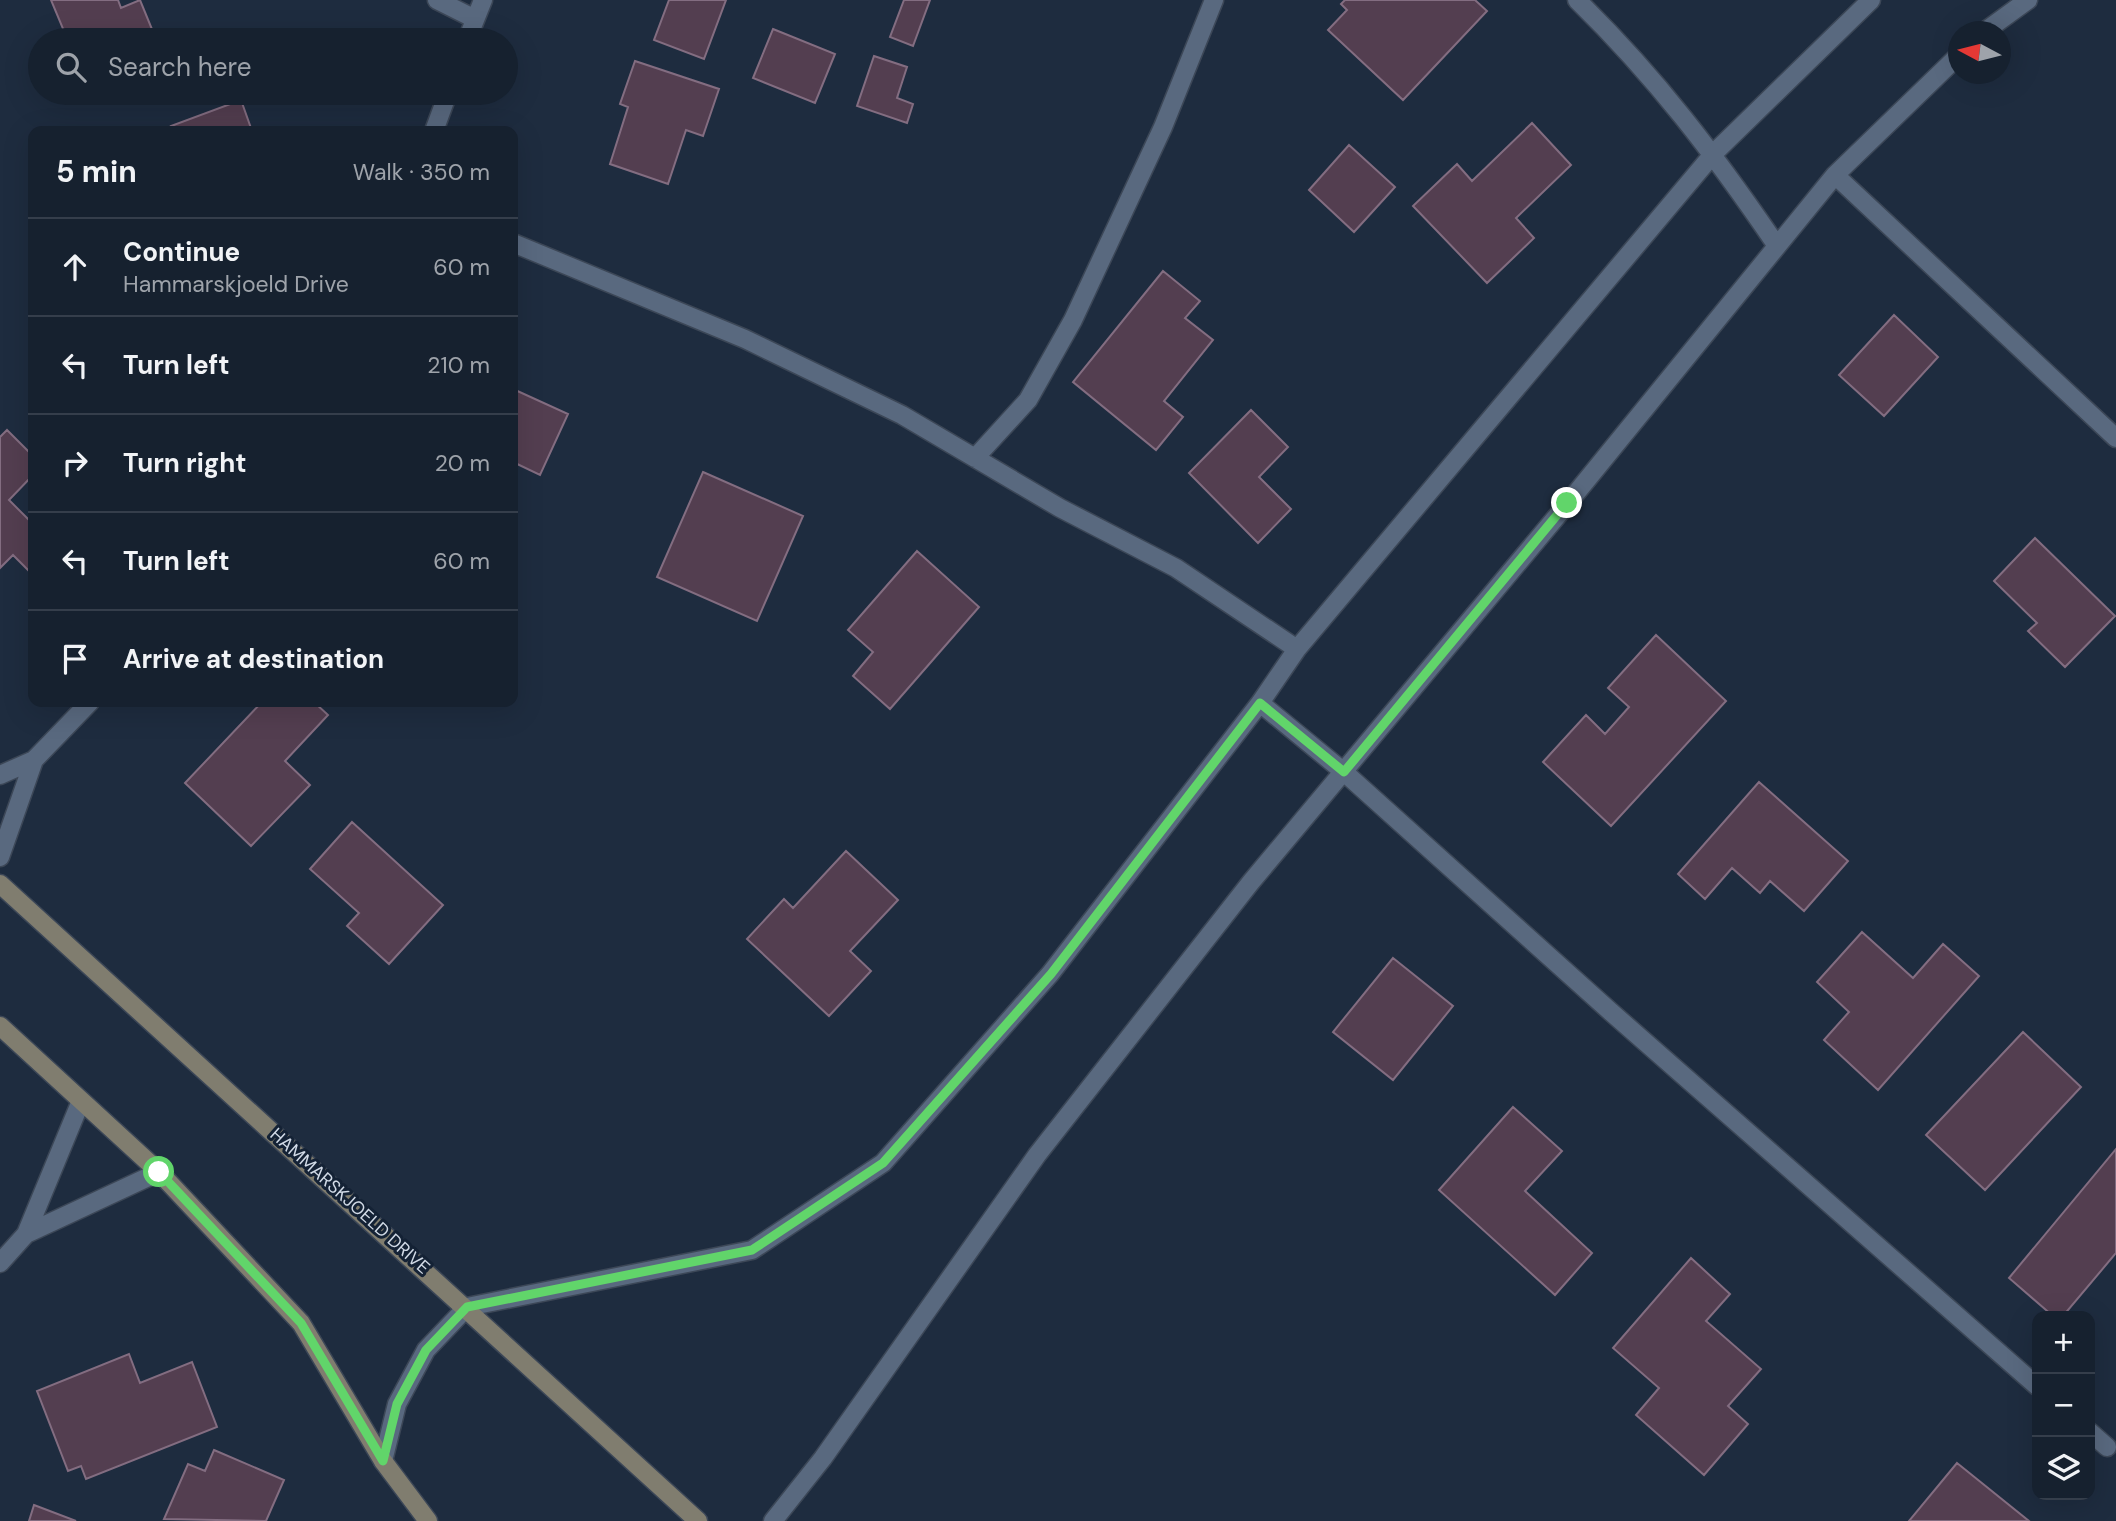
<!DOCTYPE html>
<html lang="en">
<head>
<meta charset="utf-8">
<style>
	:root { --surface:#16212f; --page:#1f2937; --text:#f1f3f6; --muted:#9ea3aa; --line:#353e4b }
	body { margin:0; font-family:"DM Sans",sans-serif; background:var(--page); color:var(--text) }
	.controls { position:absolute; right:21px; bottom:21px; display:grid; overflow:hidden; border-radius:14px; box-shadow:0 7px 28px #0002 }
	.controls button { width:63px; height:63px; display:grid; place-items:center; padding:0; border:0; border-bottom:2px solid var(--line); background:var(--surface); color:var(--text); font:35px sans-serif }
	.compass { position:absolute; left:1948px; top:21px; width:63px; height:63px; border-radius:50%; background:var(--surface); box-shadow:0 7px 28px #0002; rotate:277deg }
	.stop { position:absolute; width:21px; height:21px; margin:-16px; border:5px solid #61d56a; border-radius:50%; background:#fff }
	.stop.end { background:#61d56a; border-color:#fff; box-shadow:0 2px 7px #0008 }
	.list { margin:0; padding:0; list-style:none }
	h2 { display:flex; justify-content:space-between; align-items:center; height:91px; margin:0; padding:0 28px; font-size:30px }
	h2 small { font-size:23px; font-weight:400; color:var(--muted) }
	.list li { display:grid; grid-template-columns:46px 1fr auto; gap:21px; align-items:center; box-sizing:border-box; height:98px; padding:0 28px; border-top:2px solid var(--line) }
	.list b { display:block; font-size:26px; white-space:nowrap }
	.list p { margin:0; font-size:23px; white-space:nowrap; color:var(--muted) }
	.list em { font-size:23px; font-style:normal; color:var(--muted) }
	.icon { flex:none; width:38px; height:38px; fill:none; stroke:currentColor; stroke-width:2; stroke-linecap:round; stroke-linejoin:round }
	.map { position:relative; flex:none; width:2116px; height:1521px; overflow:hidden }
	.search { position:absolute; background:var(--surface); box-shadow:0 7px 28px #0002; left:28px; top:28px; width:490px; height:77px; display:flex; align-items:center; gap:18px; box-sizing:border-box; padding:0 24px; border-radius:38px; color:var(--muted); font-size:26px }
	.panel { position:absolute; background:var(--surface); box-shadow:0 7px 28px #0002; left:28px; top:126px; width:490px; height:581px; border-radius:14px }
	.map>svg:first-child { display:block }
</style>
</head>
<body>
<div class="map">
<svg width="2116" height="1521" viewBox="0 0 2116 1521">
	<rect width="100%" height="100%" fill="#1e2c3f"/>
	<path fill="#533e50" stroke="#836d81" stroke-width="2" d="M51 0H118L121 8 140 0 156 39 49 40 64 31Z
		M669 0H726L704 59 654 40Z
		M904 0H930L913 46 890 37Z
		M1345 0H1475L1487 11 1403 100 1328 30 1347 10 1341 4Z
		M773 29 835 54 815 103 753 78Z
		M874 56 907 67 897 98 913 104 907 123 857 106Z
		M635 61 719 89 703 136 686 130 668 184 610 164 628 107 620 104Z
		M241 100 252 131H174L171 126Z
		M1532 123 1571 165 1516 218 1534 238 1487 283 1413 206 1457 164 1472 181Z
		M1349 145 1395 187 1354 232 1309 190Z
		M1163 271 1200 301 1185 318 1213 340 1164 401 1183 417 1156 450 1073 382Z
		M1894 315 1938 357 1884 416 1839 375Z
		M513 389 568 414 540 475 513 462Z
		M1251 410 1288 447 1259 477 1291 509 1258 543 1189 473Z
		M7 430 33 456V475L9 500 33 524V569L30 572 13 555 0 568V437Z
		M703 472 803 516 757 621 657 577Z
		M2035 538 2115 616 2065 667 2028 631 2037 623 1994 581Z
		M917 551 979 607 890 709 853 676 873 652 848 630Z
		M1656 635 1726 701 1611 826 1543 762 1586 715 1605 734 1629 707 1608 688Z
		M262 702H314L328 715 285 761 310 785 251 846 185 783Z
		M1759 782 1848 861 1804 911 1770 881 1760 893 1732 868 1705 899 1678 874Z
		M352 822 443 905 389 964 347 926 359 913 310 869Z
		M846 851 898 900 850 951 871 971 829 1016 747 939 784 899 793 908Z
		M1862 932 1913 978 1943 944 1979 976 1878 1090 1824 1040 1849 1012 1817 982Z
		M1393 958 1453 1006 1393 1080 1333 1032Z
		M2023 1032 2081 1087 1985 1190 1926 1135Z
		M1513 1107 1562 1151 1525 1191 1592 1253 1555 1295 1439 1190Z
		M2116 1149V1253L2063 1316H2053L2009 1278Z
		M1691 1258 1730 1294 1706 1321 1761 1369 1728 1406 1748 1424 1704 1475 1636 1415 1659 1388 1613 1348Z
		M129 1354 140 1383 192 1362 217 1427 86 1479 81 1466 68 1471 37 1391Z
		M214 1450 284 1480 266 1521 164 1519 188 1464 205 1471Z
		M1957 1463 2029 1521H1909Z
		M34 1505 76 1521H29Z"/>
	<g fill="none" stroke-linecap="round" stroke-linejoin="round">
		<g stroke="#3c4757" stroke-width="21">
			<path id="street" d="M437 0 475 19
				M1577 0C1656 77 1715 155 1777 246
				M1984 32 2028 0
				M467 40 483 0
				M434 131 448 93
				M1835 175 2116 438
				M513 243 745 339 902 415 1060 508 1176 568 1297 649
				M975 458 1028 400 1073 320 1163 127 1214 0
				M1260 703 1344 772 1611 1012 2037 1386
				M0 775 34 760 90 702
				M0 857 34 760
				M26 1234 159 1172
				M0 1263 26 1234 81 1101
				M2090 1432 2107 1447
				M383 1461 397 1404 426 1350 467 1307 752 1250 883 1163 1050 974 1260 703 1297 649 1714 153 1871 0
				M773 1521 823 1458 1037 1155 1251 882 1568 503 1835 175 1958 56"/>
		</g>
		<g stroke="#3c4757" stroke-width="21">
			<path id="secondary" d="M0 884 698 1521
				M0 1026 159 1172 301 1323 383 1461 428 1521"/>
		</g>
		<use href="#street" stroke="#59697f" stroke-width="18"/>
		<use href="#secondary" stroke="#807d6f" stroke-width="18"/>
	</g>
	<g fill="none" stroke-linecap="round" stroke-linejoin="round">
		<path stroke="#61d56a" stroke-width="9" d="M159 1172 301 1323 383 1461 397 1404 426 1350 467 1307 752 1250 883 1163 1051 974 1260 703 1344 772 1567 503"/>
	</g>
	<g text-anchor="middle" dominant-baseline="central" stroke-width="6" stroke-linejoin="round" paint-order="stroke">
		<g font-size="18" fill="#d1dae6" stroke="#142235">
			<text transform="translate(350 1201) rotate(42)">HAMMARSKJOELD DRIVE</text>
		</g>
	</g>
</svg>
<div class="controls">
<button>+</button>
<button>−</button>
<button><svg class="icon" aria-label="layers" viewBox="0 0 24 24"><path d="M12 4l9 5-9 5-9-5zM3 14l9 5 9-5"/></svg></button>
</div>
<svg class="compass" viewBox="-18 -18 36 36"><path d="M0-13l5 13h-10z" fill="#e53935"/><path d="M0 13l5-13h-10z" fill="#9ea3aa"/></svg>
<div class="stop" style="left:159px;top:1172px"></div>
<div class="stop end" style="left:1567px;top:503px"></div>
<div class="search"><svg class="icon" aria-label="search" viewBox="0 0 24 24"><circle cx="10" cy="10" r="6"/><path d="M15 15l6 6"/></svg>Search here</div>
<section class="panel">
<h2>5 min<small>Walk · 350 m</small></h2>
<ul class="list">
<li><svg class="icon" aria-label="ahead" viewBox="0 0 24 24"><path d="M12 20V5M6 11l6-6 6 6"/></svg><div><b>Continue</b><p>Hammarskjoeld Drive</p></div><em>60 m</em></li>
<li><svg class="icon" aria-label="left" viewBox="0 0 24 24"><path d="M17 20v-9H6M10 6l-5 5 5 5"/></svg><div><b>Turn left</b></div><em>210 m</em></li>
<li><svg class="icon" aria-label="right" viewBox="0 0 24 24"><path d="M7 20v-9h11M14 6l5 5-5 5"/></svg><div><b>Turn right</b></div><em>20 m</em></li>
<li><svg class="icon" aria-label="left" viewBox="0 0 24 24"><path d="M17 20v-9H6M10 6l-5 5 5 5"/></svg><div><b>Turn left</b></div><em>60 m</em></li>
<li><svg class="icon" aria-label="arrive" viewBox="0 0 24 24"><path d="M6 21V4h12l-3 4 3 4H6"/></svg><div><b>Arrive at destination</b></div></li>
</ul>
</section>
</div>
</body>
</html>
